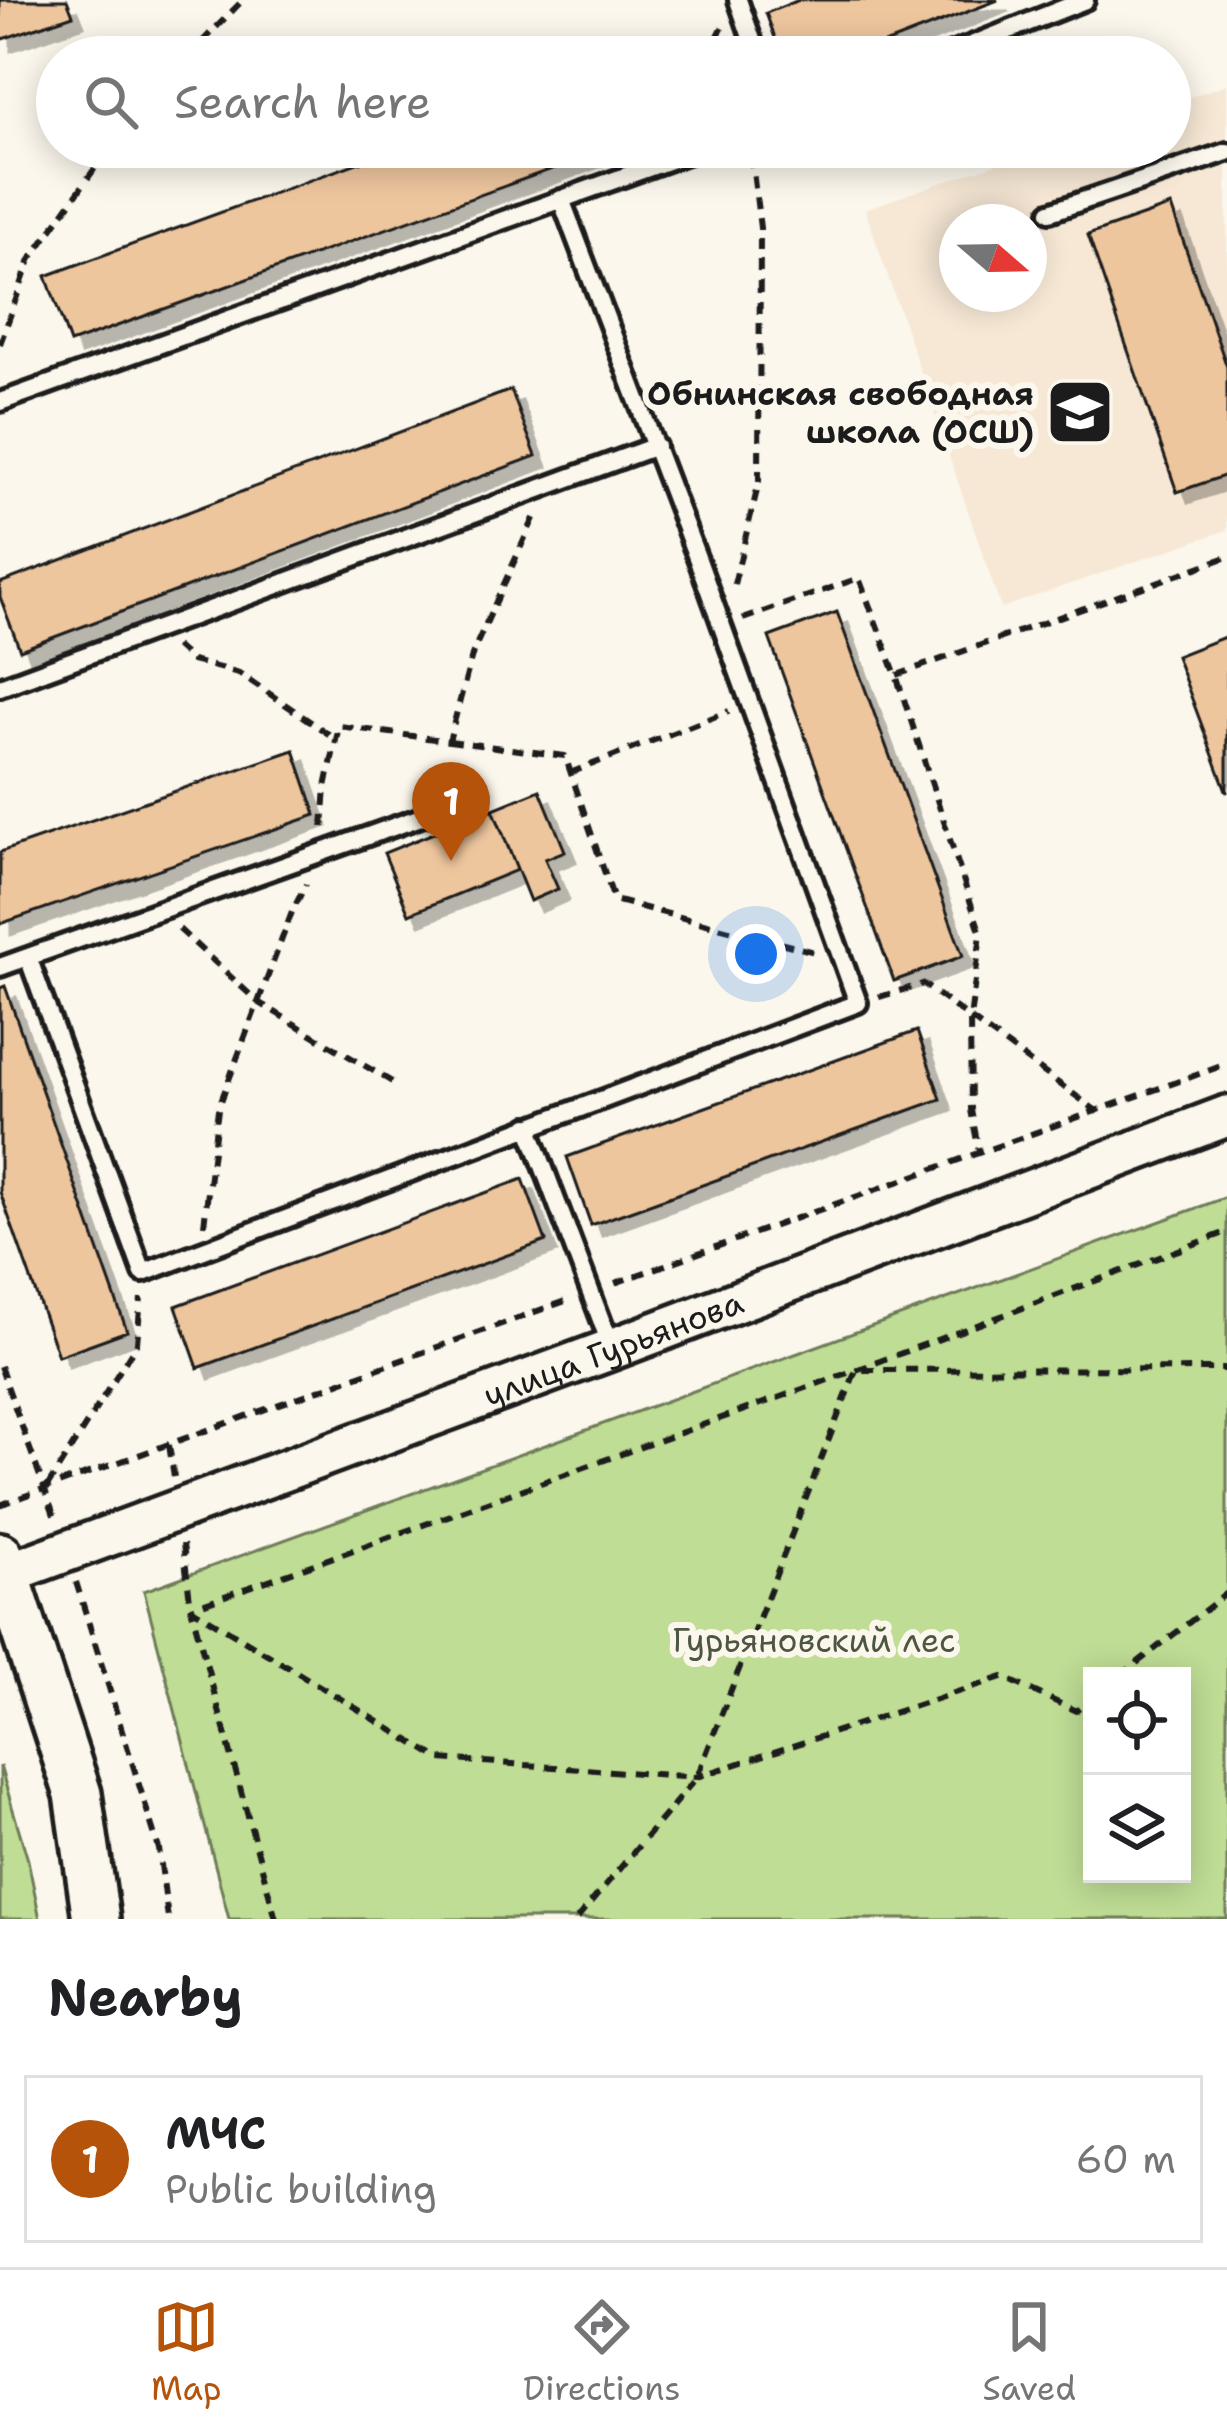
<!DOCTYPE html>
<html lang="en">
<head>
<meta charset="utf-8">
<style>
	:root { --surface:#fff; --page:#f6f6f6; --text:#202124; --muted:#757577; --line:#e0e0e0; --accent:#b45309 }
	body { margin:0; font-family:"Shantell Sans",sans-serif; background:var(--page); color:var(--text) }
	.controls { position:absolute; right:36px; bottom:36px; display:grid; overflow:hidden; border-radius:0px; box-shadow:0 6px 30px #0003 }
	.controls button { width:108px; height:108px; display:grid; place-items:center; padding:0; border:0; border-bottom:3px solid var(--line); background:var(--surface); color:var(--text); font:60px sans-serif }
	.compass { position:absolute; left:939px; top:204px; width:108px; height:108px; border-radius:50%; background:var(--surface); box-shadow:0 6px 30px #0003; rotate:110deg }
	.you { position:absolute; left:756px; top:954px; width:42px; height:42px; margin:-30px; border:9px solid #fff; border-radius:50%; background:#1a73e8; box-shadow:0 0 0 18px #1a73e833 }
	.badge { display:grid; place-items:center; width:78px; height:78px; border-radius:50%; background:var(--accent); color:#fff; font-size:39px; font-weight:700 }
	.pin { position:absolute; translate:-50% -99px; filter:drop-shadow(0 3px 6px #0008) }
	.pin::after { content:''; position:absolute; top:63px; width:42px; height:36px; background:inherit; clip-path:polygon(0 0,100% 0,50% 100%) }
	.list { margin:0; padding:0; list-style:none }
	h2 { display:flex; justify-content:space-between; align-items:center; height:156px; margin:0; padding:0 48px; font-size:51px }
	h2 small { font-size:39px; font-weight:400; color:var(--muted) }
	.list li { display:grid; grid-template-columns:78px 1fr auto; gap:36px; align-items:center; box-sizing:border-box; height:168px; margin:0 24px 24px; padding:0 24px; border:3px solid var(--line); border-radius:0px }
	.list b { display:block; font-size:45px; white-space:nowrap }
	.list p { margin:0; font-size:39px; white-space:nowrap; color:var(--muted) }
	.list em { font-size:39px; font-style:normal; color:var(--muted) }
	.icon { flex:none; width:66px; height:66px; fill:none; stroke:currentColor; stroke-width:2; stroke-linecap:round; stroke-linejoin:round }
	.map { position:relative; flex:none; width:1227px; height:1919px; overflow:hidden }
	.search { position:absolute; background:var(--surface); box-shadow:0 6px 30px #0003; left:36px; right:36px; top:36px; height:132px; display:flex; align-items:center; gap:30px; box-sizing:border-box; padding:0 42px; border-radius:66px; color:var(--muted); font-size:45px }
	.sheet { height:348px; background:var(--surface) }
	nav { display:flex; justify-content:space-around; align-items:center; box-sizing:border-box; height:168px; border-top:3px solid var(--line); background:var(--surface); font-size:33px; color:var(--muted) }
	nav a { display:grid; justify-items:center; gap:6px }
	nav .on { color:var(--accent) }
	.map>svg:first-child { display:block }
</style>
</head>
<body>
<div class="map">
<svg width="1227" height="1919" viewBox="0 0 1227 1919">
	<defs>
		<filter id="shadow"><feDropShadow dx="11" dy="11" stdDeviation="0" flood-color="#0004"/></filter>
	</defs>
	<rect width="100%" height="100%" fill="#fbf7ec"/>
	<filter id="ink" filterUnits="userSpaceOnUse"><feTurbulence type="fractalNoise" baseFrequency=".00833" numOctaves="2"/><feDisplacementMap in="SourceGraphic" scale="24" xChannelSelector="R" yChannelSelector="G"/><feConvolveMatrix kernelMatrix="1 2 1 2 8 2 1 2 1" color-interpolation-filters="sRGB"/></filter>
	<g filter="url(#ink)">
		<path fill="#f7e8d5" fill-rule="evenodd" d="M1227 84V530L1001 608 865 209 1045 147H1170V104ZM957 222H1029V294H957Z"/>
		<path fill="#bfdd95" stroke="#6e7c58" stroke-width="3" fill-rule="evenodd" d="M1227 1197V1919H229L144 1591ZM1092 1676H1182V1874H1092Z
			M0 1766 28 1860 40 1919H0Z"/>
		<path fill="#eec69e" stroke="#1c1c1c" stroke-width="3" filter="url(#shadow)" d="M0 0H67L73 15 0 40Z
			M799 0H998L851 57H782L766 13Z
			M401 147H613L70 343 46 276Z
			M1171 206 1227 367V475L1177 492 1088 235Z
			M511 390 536 456 20 650 0 597V583Z
			M837 612 963 956 894 981 769 637Z
			M1227 636V793L1176 656Z
			M294 750 316 815 0 924V852Z
			M540 790 565 851 545 859 558 889 530 901 493 809Z
			M493 809 517 870 409 914 384 853Z
			M5 986 127 1331 58 1356 0 1192V988Z
			M917 1031 941 1099 591 1225 567 1157Z
			M523 1179 546 1241 198 1368 176 1306Z"/>
		<g fill="none" stroke-linecap="round" stroke-linejoin="round">
			<g stroke="#1c1c1c" stroke-width="26">
				<path id="service" d="M738 0 758 57
					M941 57 1085 0
					M1050 212 1227 152
					M0 402 706 147
					M0 687 656 446
					M28 957 480 796
					M0 967 28 957 143 1273 858 1003 698 560 561 199
					M528 1126 612 1349"/>
			</g>
			<g stroke="#1c1c1c" stroke-width="48">
				<g id="tertiary">
					<path id="s1" d="M0 1576 612 1349 1227 1116"/>
				</g>
			</g>
			<g stroke="#1c1c1c" stroke-width="54">
				<path id="secondary" d="M0 1556 78 1794 96 1919"/>
			</g>
			<path stroke="#1c1c1c" stroke-width="6" stroke-dasharray="12 9" stroke-linecap="butt" d="M187 57 243 0
				M707 57 722 28
				M0 344 30 260 110 147
				M734 584 759 482 760 228 750 147
				M743 619 859 578 896 675 981 934 970 1019 971 1110 979 1152
				M175 646 192 661 239 673 336 739
				M897 675 1227 557
				M449 741 565 756 614 900 815 952
				M570 773 729 711
				M323 827 326 787 339 726 449 741 473 652 535 516
				M179 929 258 1002 392 1082
				M879 997 923 984 1098 1112
				M204 1225 218 1109 292 912 306 884
				M615 1283 1227 1064
				M0 1366 55 1518
				M169 1445 174 1477
				M47 1487 137 1343 141 1298
				M0 1505 568 1300
				M183 1544 191 1608 440 1759 697 1777 1003 1677 1076 1711 1092 1698
				M76 1582 159 1849 168 1919
				M1120 1676 1227 1593
				M276 1919 191 1608 856 1370 1227 1232
				M577 1919 697 1777 856 1370 1227 1369"/>
			<use href="#service" stroke="#fbf7ec" stroke-width="16"/>
			<use href="#tertiary" stroke="#fbf7ec" stroke-width="39"/>
			<use href="#secondary" stroke="#fbf7ec" stroke-width="45"/>
		</g>
	</g>
	<defs>
		<g id="school-square" transform="scale(3.45)"><rect x="-9" y="-9" width="18" height="18" rx="4" fill="#1c1c1c" stroke="#fbf7ec"/><path d="M0-5L7-2L0 1L-7-2ZM-4 1L0 2.5L4 1V4Q0 6-4 4Z" fill="#fff"/></g>
	</defs>
	<g fill-rule="evenodd">
		<use href="#school-square" x="1080" y="412"/>
	</g>
	<g text-anchor="middle" dominant-baseline="central" stroke-width="12" stroke-linejoin="round" paint-order="stroke">
		<g font-size="33" font-weight="bold" fill="#1c1c1c" stroke="#fbf7ec" text-anchor="end">
			<text x="1034" y="393">Обнинская свободная<tspan x="1034" dy="38">школа (ОСШ)</tspan></text>
		</g>
		<g font-size="33" fill="#1c1c1c" stroke="#fbf7ec">
			<text stroke="none"><textPath href="#s1" startOffset="654">улица Гурьянова</textPath></text>
		</g>
		<g font-size="33" fill="#4d5640" stroke="#fbf7ec">
			<text x="814" y="1640">Гурьяновский лес</text>
		</g>
	</g>
</svg>
<div class="controls">
<button><svg class="icon" aria-label="locate" viewBox="0 0 24 24"><circle cx="12" cy="12" r="6"/><path d="M12 2v4M12 18v4M2 12h4M18 12h4"/></svg></button>
<button><svg class="icon" aria-label="layers" viewBox="0 0 24 24"><path d="M12 4l9 5-9 5-9-5zM3 14l9 5 9-5"/></svg></button>
</div>
<svg class="compass" viewBox="-18 -18 36 36"><path d="M0-13l5 13h-10z" fill="#e53935"/><path d="M0 13l5-13h-10z" fill="#757577"/></svg>
<div class="you"></div>
<div class="pin badge" style="left:451px;top:861px">1</div>
<div class="search"><svg class="icon" aria-label="search" viewBox="0 0 24 24"><circle cx="10" cy="10" r="6"/><path d="M15 15l6 6"/></svg>Search here</div>
</div>
<section class="sheet">
<h2>Nearby<small></small></h2>
<ul class="list">
<li><span class="badge">1</span><div><b>МЧС</b><p>Public building</p></div><em>60 m</em></li>
</ul>
</section>
<nav>
<a class="on"><svg class="icon" aria-label="map" viewBox="0 0 24 24"><path d="M3 6l6-2 6 2 6-2v14l-6 2-6-2-6 2zM9 4v14M15 6v14"/></svg>Map</a>
<a><svg class="icon" aria-label="directions" viewBox="0 0 24 24"><path d="M12 3l9 9-9 9-9-9zM9 14v-3h6M13 9l2 2-2 2"/></svg>Directions</a>
<a><svg class="icon" aria-label="saved" viewBox="0 0 24 24"><path d="M7 4h10v16l-5-4-5 4z"/></svg>Saved</a>
</nav>
</body>
</html>
